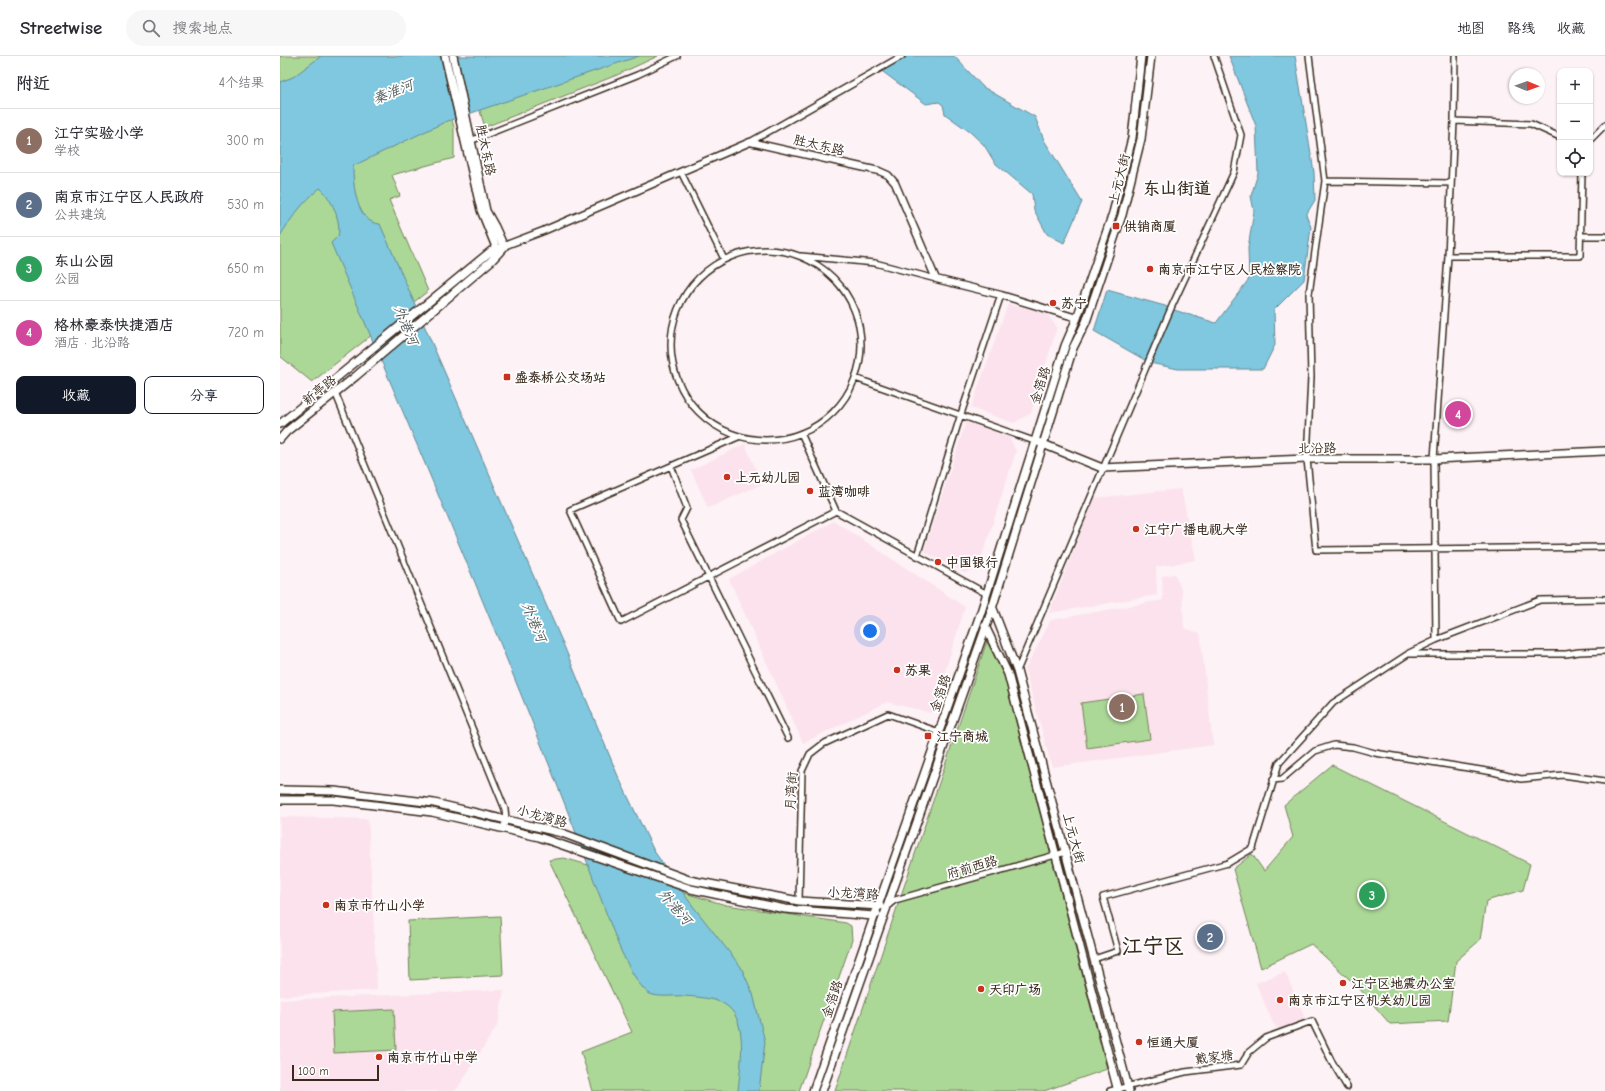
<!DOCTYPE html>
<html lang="zh">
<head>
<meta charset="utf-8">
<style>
	:root { --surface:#fff; --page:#f7f7f7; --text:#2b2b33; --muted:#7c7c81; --line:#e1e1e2; --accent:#111827 }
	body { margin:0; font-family:"Comic Neue","LXGW WenKai TC",sans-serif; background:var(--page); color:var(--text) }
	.controls { position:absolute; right:12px; top:12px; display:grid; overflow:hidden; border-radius:8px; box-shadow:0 1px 3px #0004 }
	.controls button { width:36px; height:36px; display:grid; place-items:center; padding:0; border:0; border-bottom:1px solid var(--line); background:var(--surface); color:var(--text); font:20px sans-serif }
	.compass { position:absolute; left:1229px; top:12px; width:36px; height:36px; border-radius:50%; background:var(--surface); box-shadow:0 1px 3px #0004; rotate:91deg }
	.scale { position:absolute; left:12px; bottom:10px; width:87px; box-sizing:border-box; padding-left:4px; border:2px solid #3b2a1e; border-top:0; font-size:11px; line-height:14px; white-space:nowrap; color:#3b2a1e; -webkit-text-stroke:3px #fff; paint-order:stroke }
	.you { position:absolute; left:590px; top:575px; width:14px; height:14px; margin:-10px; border:3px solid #fff; border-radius:50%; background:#1a73e8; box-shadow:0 0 0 6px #1a73e833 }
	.badge { display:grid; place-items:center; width:26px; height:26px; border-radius:50%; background:var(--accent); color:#fff; font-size:13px; font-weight:700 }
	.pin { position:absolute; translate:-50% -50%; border:2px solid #fff; box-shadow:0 1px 4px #0006 }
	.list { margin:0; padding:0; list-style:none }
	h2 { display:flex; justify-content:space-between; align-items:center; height:52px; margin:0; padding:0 16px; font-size:17px }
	h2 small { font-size:13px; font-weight:400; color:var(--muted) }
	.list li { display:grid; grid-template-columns:26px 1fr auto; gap:12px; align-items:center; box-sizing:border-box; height:64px; padding:0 16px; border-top:1px solid var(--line) }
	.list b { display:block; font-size:15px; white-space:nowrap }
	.list p { margin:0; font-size:13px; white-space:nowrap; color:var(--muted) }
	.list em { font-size:13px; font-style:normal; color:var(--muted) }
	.actions { display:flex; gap:8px; padding:12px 16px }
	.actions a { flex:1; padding:9px 0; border:1px solid var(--accent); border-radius:8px; text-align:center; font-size:14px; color:var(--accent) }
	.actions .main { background:var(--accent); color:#fff }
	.icon { flex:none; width:22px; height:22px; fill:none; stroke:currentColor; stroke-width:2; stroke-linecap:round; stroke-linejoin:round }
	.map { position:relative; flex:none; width:1325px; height:1035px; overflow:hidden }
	header { display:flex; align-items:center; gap:24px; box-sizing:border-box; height:56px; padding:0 20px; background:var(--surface); border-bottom:1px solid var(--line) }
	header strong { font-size:19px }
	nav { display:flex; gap:22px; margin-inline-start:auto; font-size:14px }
	.search { width:280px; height:36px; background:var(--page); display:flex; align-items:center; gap:10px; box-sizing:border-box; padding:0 14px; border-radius:22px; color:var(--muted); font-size:15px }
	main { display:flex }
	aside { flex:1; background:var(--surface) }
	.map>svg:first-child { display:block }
</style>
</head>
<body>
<header>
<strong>Streetwise</strong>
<div class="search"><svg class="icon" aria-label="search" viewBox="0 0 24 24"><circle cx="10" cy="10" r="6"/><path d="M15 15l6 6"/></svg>搜索地点</div>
<nav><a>地图</a><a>路线</a><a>收藏</a></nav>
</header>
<main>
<aside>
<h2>附近<small>4个结果</small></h2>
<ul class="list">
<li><span class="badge" style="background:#8d6e63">1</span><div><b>江宁实验小学</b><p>学校</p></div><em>300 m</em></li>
<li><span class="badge" style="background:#5c6f8a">2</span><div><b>南京市江宁区人民政府</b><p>公共建筑</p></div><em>530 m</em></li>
<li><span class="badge" style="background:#2e9e5b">3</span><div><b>东山公园</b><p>公园</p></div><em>650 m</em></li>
<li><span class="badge" style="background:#d1479c">4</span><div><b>格林豪泰快捷酒店</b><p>酒店 · 北沿路</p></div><em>720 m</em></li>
</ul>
<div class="actions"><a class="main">收藏</a><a>分享</a></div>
</aside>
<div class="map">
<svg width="1325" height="1035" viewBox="0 0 1325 1035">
	<rect width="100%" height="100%" fill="#fdf2f6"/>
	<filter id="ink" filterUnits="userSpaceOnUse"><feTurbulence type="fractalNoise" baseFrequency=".025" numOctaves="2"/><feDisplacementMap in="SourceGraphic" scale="8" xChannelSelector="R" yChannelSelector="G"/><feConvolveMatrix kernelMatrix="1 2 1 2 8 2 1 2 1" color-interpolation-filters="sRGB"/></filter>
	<g filter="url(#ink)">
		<path fill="#fbe2ec" d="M728 248 766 257 777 271 751 357 734 367 691 352Z
			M686 366 729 381 736 395 698 513 684 517 644 495Z
			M465 388 482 428 428 452 411 414Z
			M901 433 916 504 876 511 877 539 769 557 815 442Z
			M554 465 685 551 652 657 607 646 523 687 449 523Z
			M895 518 902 536 904 572 920 577 933 689 772 711 745 614 771 564 883 544 882 520Z
			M0 761 88 763 97 934 0 940Z
			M1005 916 1025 962 999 973 993 967 976 927Z
			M224 934 218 968 177 1033 174 1035H0V944Z"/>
		<path fill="#acd897" stroke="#74815a" d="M0 0H157L174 72V102L112 119 120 140 109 144 148 235 32 326 0 300Z
			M286 0H378L337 19 205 71 198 49Z
			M707 585 724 619 827 1013 764 1035H555Z
			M864 638 870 683 807 692 801 647Z
			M1052 709 1250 808 1243 834 1206 845 1200 884 1176 905 1168 965 1110 968 1079 932 1031 888 981 912 953 813 972 798 984 815 1013 781 1004 749Z
			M284 802 446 849 566 867 571 870 572 884 519 1035H313L301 996 352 976 269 804Z
			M220 860 223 919 130 924 128 865Z
			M114 953 116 994 54 997 52 956Z"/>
		<path fill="#7fc8e0" stroke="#648992" d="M41 0H359L165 66 73 110C73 128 76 167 100 168L284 590 338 720 374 795 409 845 461 911 473 938 485 986 479 1035H458C460 1011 469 966 447 950 437 942 417 941 404 940 393 939 380 942 370 938 359 933 343 900 338 888 318 836 299 783 278 731 206 548 128 368 51 187L58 180C62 166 51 141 40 132 24 145 11 162 0 180V26L13 21Z
			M622 0H674L703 31 755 61 764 84 802 146 784 187 767 178 754 154 752 138 715 107 704 89 690 76 665 58 663 49 659 46 646 48 599 13Z
			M949 0H1015L1034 116 1035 144 1026 159 1031 171 1024 224 994 254 995 289 983 313H898L870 307 814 275 827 234 885 250 894 254 936 267 969 223 968 192 974 155 971 140 978 117 976 70Z"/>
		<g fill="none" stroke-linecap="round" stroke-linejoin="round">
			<g stroke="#3b2a1e" stroke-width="8">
				<path id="minor" d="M1029 0 1045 125
					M1175 0 1174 65 1251 68 1280 81
					M1310 84 1325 69
					M190 85 357 19 397 0
					M470 86 622 0
					M401 116 444 203
					M1171 127 1045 125 1029 238 1031 321 1027 403 1036 494 1325 491
					M1300 180H1325
					M391 289a95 95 0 1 1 190 0a95 95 0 1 1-190 0Z
					M521 200 595 207 656 223
					M1168 200H1300L1302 117
					M575 322 754 385
					M55 336 225 753 226 763 223 773
					M521 377 556 455 707 538
					M458 381 290 454 341 566 556 455
					M391 410 407 452 401 464 508 682
					M637 500 681 358 721 239
					M1156 584 1154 403 1168 200 1174 65
					M1129 597 1156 584 1260 544 1325 543
					M737 615 892 250 954 116 961 79 934 0
					M993 724 1002 723 1035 695 1054 689 1073 691 1095 697 1213 716 1241 723 1283 719 1325 725
					M519 845 522 715 530 698 543 688 608 658 659 676
					M607 850 615 844 786 796
					M814 903 838 895 823 841 948 807 973 792 999 707 1053 647 1128 598H1286L1299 596 1325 595
					M830 1035 905 1016 961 1009 969 996 986 982 1032 965 1051 1004 1067 1031"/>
			</g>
			<g stroke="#3b2a1e" stroke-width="9">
				<path id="tertiary" d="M221 191 263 175 470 86 599 115 608 119 615 127 656 223 721 239 797 262"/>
			</g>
			<g stroke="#3b2a1e" stroke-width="10">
				<path id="secondary" d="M0 368 216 191 201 154 165 0
					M0 383 7 375 76 320 211 205 224 191 215 171 206 155 173 0
					M758 386 822 412 1027 403H1154L1325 395
					M712 550 737 615 849 1035
					M705 570 728 618 838 1035
					M0 734 54 735 154 747 282 777 409 824 519 845 600 850
					M0 744H53L152 756 259 781 411 833 505 853 594 860 597 858
					M533 1035 701 556 785 290 797 262 833 157 852 82 861 0
					M542 1035 710 559 793 292 806 266 842 159 861 83 871 0"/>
			</g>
			<use href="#minor" stroke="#fff" stroke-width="5"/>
			<use href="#tertiary" stroke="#fff" stroke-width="6"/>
			<use href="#secondary" stroke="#fff" stroke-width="7"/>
		</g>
	</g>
	<g fill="#c8321e" stroke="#fff" stroke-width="1.5">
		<rect x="832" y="166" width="8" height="8" rx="2"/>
		<circle cx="870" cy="213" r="4"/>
		<circle cx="773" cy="247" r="4"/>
		<rect x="223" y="317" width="8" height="8" rx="2"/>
		<circle cx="447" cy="421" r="4"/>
		<circle cx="530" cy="435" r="4"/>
		<circle cx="856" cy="473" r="4"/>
		<circle cx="658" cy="506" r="4"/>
		<circle cx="617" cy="614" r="4"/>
		<rect x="644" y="676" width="8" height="8" rx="2"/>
		<circle cx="46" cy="849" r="4"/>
		<circle cx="1063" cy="927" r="4"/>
		<circle cx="701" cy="933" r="4"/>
		<circle cx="1000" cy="944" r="4"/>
		<circle cx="859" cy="986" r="4"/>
		<circle cx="99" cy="1001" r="4"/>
	</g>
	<g text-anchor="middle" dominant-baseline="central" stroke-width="3.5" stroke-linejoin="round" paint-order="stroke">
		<g font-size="13" fill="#3b2a1e" stroke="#fff">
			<text transform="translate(539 89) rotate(13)">胜太东路</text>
			<text transform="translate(206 94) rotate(78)">胜太东路</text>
			<text transform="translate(839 123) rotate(-76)">上元大街</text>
			<text transform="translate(760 329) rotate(-72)">金箔路</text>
			<text transform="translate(39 334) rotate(-39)">新亭路</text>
			<text transform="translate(1037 392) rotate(-1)">北沿路</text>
			<text transform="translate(660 637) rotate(-71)">金箔路</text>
			<text transform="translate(511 735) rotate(-86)">月湾街</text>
			<text transform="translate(262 760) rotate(15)">小龙湾路</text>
			<text transform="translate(794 782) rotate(75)">上元大街</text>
			<text transform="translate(692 811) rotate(-16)">府前西路</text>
			<text transform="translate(573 837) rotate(3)">小龙湾路</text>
			<text transform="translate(552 943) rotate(-71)">金箔路</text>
			<text transform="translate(934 1001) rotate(-7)">戴家塘</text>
		</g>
		<g font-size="13" font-weight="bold" fill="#3b2a1e" stroke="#fff" text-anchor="start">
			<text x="844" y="170">供销商厦</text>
			<text x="878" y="213">南京市江宁区人民检察院</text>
			<text x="781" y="247">苏宁</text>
			<text x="235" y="321">盛泰桥公交场站</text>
			<text x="455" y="421">上元幼儿园</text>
			<text x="538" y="435">蓝湾咖啡</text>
			<text x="864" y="473">江宁广播电视大学</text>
			<text x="666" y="506">中国银行</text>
			<text x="625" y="614">苏果</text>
			<text x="656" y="680">江宁商城</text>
			<text x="54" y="849">南京市竹山小学</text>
			<text x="1071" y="927">江宁区地震办公室</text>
			<text x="709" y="933">天印广场</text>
			<text x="1008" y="944">南京市江宁区机关幼儿园</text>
			<text x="867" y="986">恒通大厦</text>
			<text x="107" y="1001">南京市竹山中学</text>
		</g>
		<g font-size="14" font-style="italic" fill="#4f5958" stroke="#fff">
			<text transform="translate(113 36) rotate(-22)">秦淮河</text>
			<text transform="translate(126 269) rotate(67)">外港河</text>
			<text transform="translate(254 566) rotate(67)">外港河</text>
			<text transform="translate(395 851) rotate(49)">外港河</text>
		</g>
		<g font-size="17" font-weight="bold" fill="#3b2a1e" stroke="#fff">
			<text x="897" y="132">东山街道</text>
		</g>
		<g font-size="21" font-weight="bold" fill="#3b2a1e" stroke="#fff">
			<text x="873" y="890">江宁区</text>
		</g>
	</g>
</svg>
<div class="controls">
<button>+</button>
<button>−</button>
<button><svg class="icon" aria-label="locate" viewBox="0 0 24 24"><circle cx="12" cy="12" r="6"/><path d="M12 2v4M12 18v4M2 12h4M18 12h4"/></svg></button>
</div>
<svg class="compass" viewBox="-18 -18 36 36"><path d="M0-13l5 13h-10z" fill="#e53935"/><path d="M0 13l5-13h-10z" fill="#7c7c81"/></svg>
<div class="scale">100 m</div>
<div class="you"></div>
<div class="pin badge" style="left:842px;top:651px;background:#8d6e63">1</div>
<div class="pin badge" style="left:930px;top:881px;background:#5c6f8a">2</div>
<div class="pin badge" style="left:1092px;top:839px;background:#2e9e5b">3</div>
<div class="pin badge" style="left:1178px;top:358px;background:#d1479c">4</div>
</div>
</main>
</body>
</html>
